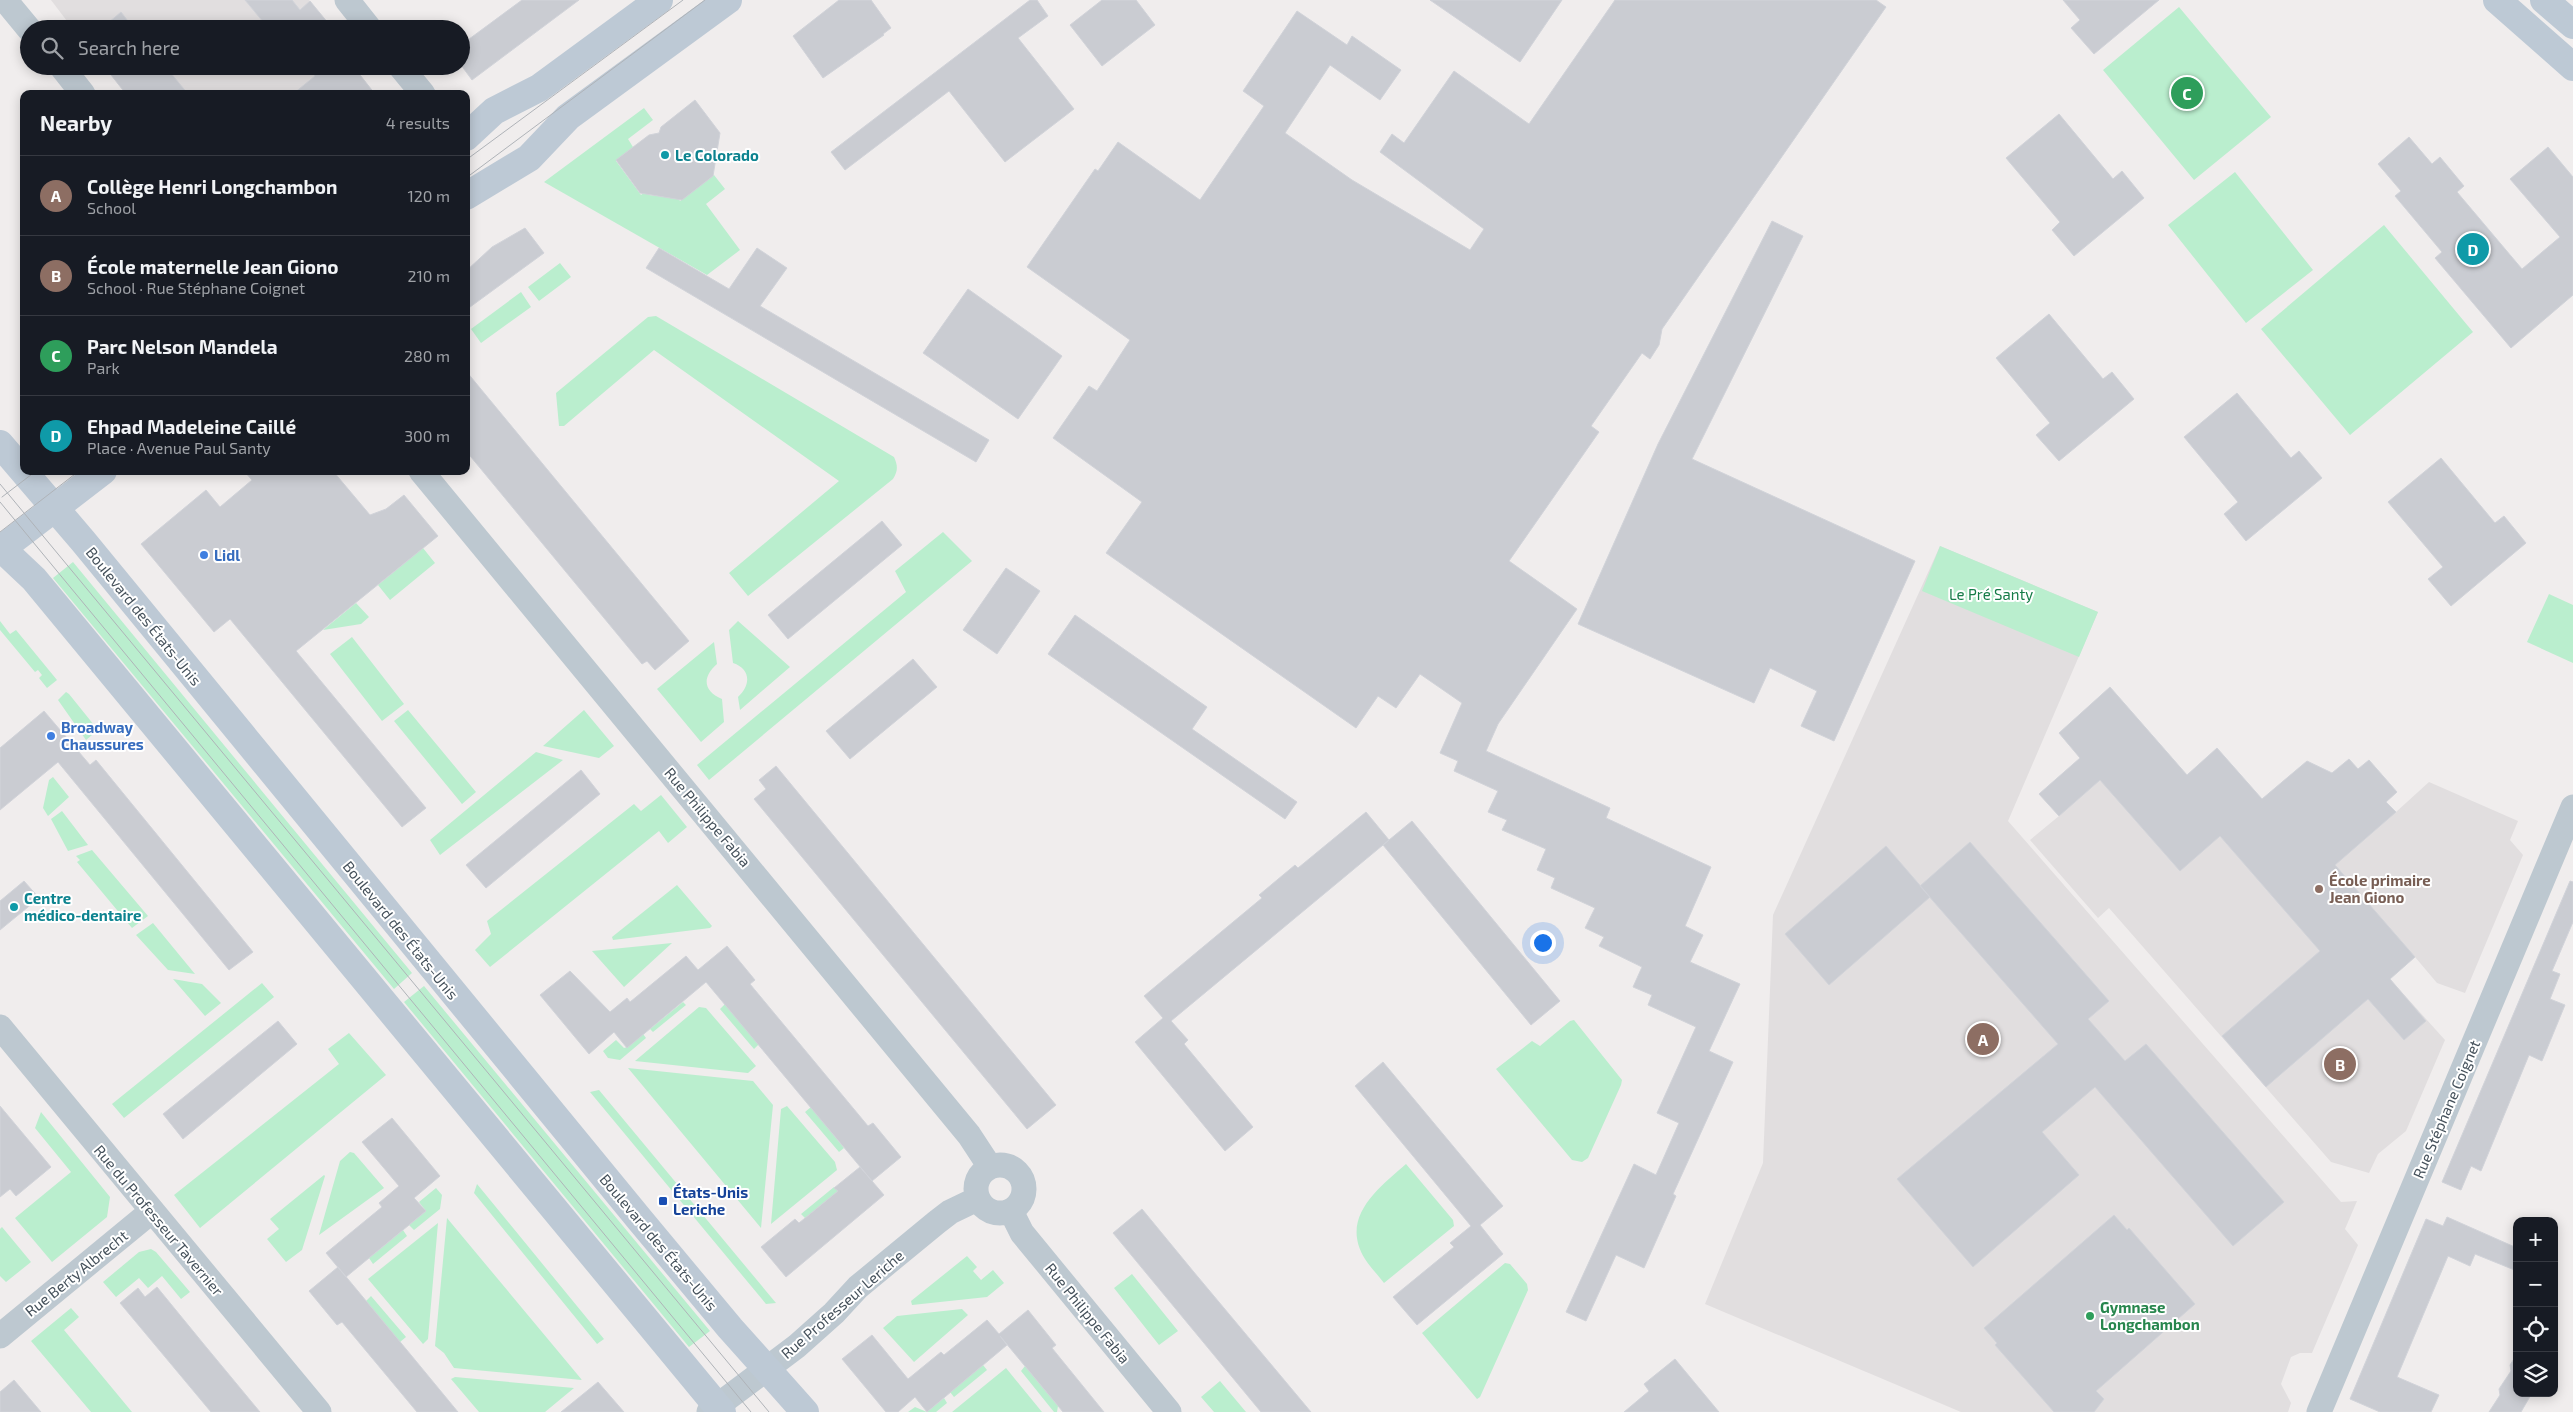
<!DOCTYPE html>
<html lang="en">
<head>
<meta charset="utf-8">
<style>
	:root { --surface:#171b24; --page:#242831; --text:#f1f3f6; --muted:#9ea1a6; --line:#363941; --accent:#1870df }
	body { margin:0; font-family:"Exo 2",sans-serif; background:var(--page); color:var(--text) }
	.controls { position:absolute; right:15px; bottom:15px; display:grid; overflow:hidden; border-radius:10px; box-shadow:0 2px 12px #0003 }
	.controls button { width:45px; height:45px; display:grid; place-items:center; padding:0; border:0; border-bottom:1px solid var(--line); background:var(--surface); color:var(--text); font:25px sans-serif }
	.you { position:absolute; left:1542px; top:942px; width:18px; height:18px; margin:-12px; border:4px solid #fff; border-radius:50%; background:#1a73e8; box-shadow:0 0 0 8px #1a73e833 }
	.badge { display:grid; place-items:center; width:32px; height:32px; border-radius:50%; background:var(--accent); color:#fff; font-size:16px; font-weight:700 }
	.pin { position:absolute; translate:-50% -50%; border:2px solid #fff; box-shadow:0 1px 5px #0006 }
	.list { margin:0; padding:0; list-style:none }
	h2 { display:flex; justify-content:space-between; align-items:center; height:65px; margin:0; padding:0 20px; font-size:21px }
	h2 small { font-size:16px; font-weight:400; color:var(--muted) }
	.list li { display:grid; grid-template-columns:32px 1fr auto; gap:15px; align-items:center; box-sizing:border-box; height:80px; padding:0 20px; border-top:1px solid var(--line) }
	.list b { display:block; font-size:19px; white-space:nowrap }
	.list p { margin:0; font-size:16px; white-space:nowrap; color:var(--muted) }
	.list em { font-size:16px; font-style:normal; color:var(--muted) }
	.icon { flex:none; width:28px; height:28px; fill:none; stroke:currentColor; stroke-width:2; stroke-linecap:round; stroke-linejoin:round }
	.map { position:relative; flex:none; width:2573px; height:1412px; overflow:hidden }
	.search { position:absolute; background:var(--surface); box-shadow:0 2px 12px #0003; left:20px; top:20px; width:450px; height:55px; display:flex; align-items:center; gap:12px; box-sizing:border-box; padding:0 18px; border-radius:28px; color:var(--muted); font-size:19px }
	.panel { position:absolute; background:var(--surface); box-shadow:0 2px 12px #0003; left:20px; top:90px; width:450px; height:385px; border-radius:10px }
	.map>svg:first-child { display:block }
</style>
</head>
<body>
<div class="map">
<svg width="2573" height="1412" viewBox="0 0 2573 1412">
	<rect width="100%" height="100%" fill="#f0eded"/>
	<path fill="#e1dedf" d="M51 0H309L333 29H73Z
		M104 66H353L375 94H126Z
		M1940 546 2098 612 2008 821 2341 1202 2357 1201 2345 1229 2358 1245 2312 1353H2300L2291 1357 2281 1384 2291 1403 2288 1412H1961L1705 1304 1763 1163 1773 915Z
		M2110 687 2187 775 2217 748 2262 799 2307 761 2332 773 2349 759 2358 769 2369 760 2397 792 2386 802 2396 812 2429 782 2518 821 2510 840 2523 855 2465 993 2437 983 2415 957 2390 979 2445 1040 2406 1131 2378 1154 2369 1173 2331 1162 2109 908 2098 918 2030 840 2059 816 2039 794 2080 758 2059 733Z"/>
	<path fill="#baeece" d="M2179 7 2271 117 2194 180 2103 70Z
		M644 108 653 120 628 139 633 147 616 161 641 195 646 191 649 195 674 198 677 196 680 201 714 175 725 189 706 204 740 250 707 275 544 182Z
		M2235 172 2313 270 2246 323 2168 225Z
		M2384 225 2473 332 2350 435 2261 329Z
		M560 263 571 277 539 301 528 287Z
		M521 292 531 307 481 343 471 329Z
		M656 316 894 457C898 466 898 471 893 479L748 596 729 573 839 481 654 350 564 426H559L556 393 648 317Z
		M943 532 972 561 709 780 697 765 906 592 895 571Z
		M1940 546 2098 612 2079 657 1922 591Z
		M423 548 435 563 390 600 378 585Z
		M73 562 412 973 394 989 53 578Z
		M2549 594 2573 605V663L2527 642Z
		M356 603 369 617 361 624 323 630Z
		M0 621 10 634 16 630 57 680 47 688 39 678 42 675 38 670 35 672 0 630Z
		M738 621 790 667 740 710 738 697C751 685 751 669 733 663L729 630Z
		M352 637 404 704 382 721 330 654Z
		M714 642 717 664C702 677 703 691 722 699L724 722 701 742 657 689Z
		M66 692 69 694 98 730 86 740 58 700Z
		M408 710 476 792 462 804 394 721Z
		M584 710 614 746 599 758 543 746Z
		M536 752 563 760 440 855 430 840Z
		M53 777 69 797 48 816 43 808 49 780Z
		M661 795 687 827 668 843 659 831 490 967 475 950 491 934 487 921 634 804 641 811Z
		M62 811 88 845 68 851 51 819Z
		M92 850 148 916 132 928 77 862 80 860 76 856Z
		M677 885 712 926 710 928 613 940 612 937Z
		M153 923 195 974 168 970 136 935Z
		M672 943 624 987 592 951Z
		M173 979 202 984 221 1003 205 1016Z
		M262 983 274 997 124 1118 112 1104Z
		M424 986 710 1331 689 1347 404 1002Z
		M683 1002 686 1005 653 1032 650 1029Z
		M725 1004 759 1044 754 1049 720 1009Z
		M699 1007 706 1008 756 1066 748 1073 635 1061Z
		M1574 1020 1622 1080 1621 1085 1588 1158 1582 1162 1572 1160 1496 1069 1532 1041 1540 1046 1570 1021Z
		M349 1033 386 1075 200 1228 174 1195 339 1064 328 1049Z
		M643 1034 646 1038 620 1060 608 1058 603 1051 616 1040 624 1048 627 1047Z
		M628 1068 753 1081 773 1105 761 1228Z
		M599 1090 776 1303 766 1304 590 1092Z
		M787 1106 835 1162 837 1170 771 1224 781 1109Z
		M811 1107 844 1148 839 1152 805 1112Z
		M41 1112 110 1197 107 1217 52 1262 15 1218 71 1172 35 1128Z
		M350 1152 354 1153 384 1188 319 1235 340 1161Z
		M1406 1164 1453 1220 1454 1226 1384 1283C1378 1275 1370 1267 1365 1259 1339 1217 1379 1188 1406 1164Z
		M324 1175 325 1176 302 1250 286 1262 267 1239 279 1229 270 1219Z
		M477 1184 604 1339 597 1344 474 1193Z
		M834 1187 838 1191 805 1218 801 1214Z
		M436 1188 442 1195 440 1209 414 1230 409 1225 426 1211 419 1202Z
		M447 1218 582 1380 454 1368 444 1353 435 1346Z
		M438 1223 428 1339 423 1344 368 1279Z
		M2 1227 31 1262 6 1282 0 1276V1229Z
		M403 1230 407 1236 373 1264 369 1258Z
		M151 1249 156 1252 190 1292 181 1299 162 1276 148 1288 139 1278 116 1297 103 1282 139 1252Z
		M967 1256 977 1267 973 1271 981 1280 993 1270 1004 1283 987 1297 912 1305 911 1301Z
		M1505 1263 1510 1264 1527 1284 1528 1290 1480 1397 1477 1399 1422 1333Z
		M1132 1274 1178 1331 1159 1345 1114 1288Z
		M371 1296 406 1337 400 1342 366 1301Z
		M71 1308 79 1317 64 1330 132 1412H91L31 1341Z
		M962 1309 968 1315 914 1362 883 1328 897 1316Z
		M983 1365 987 1370 954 1397 950 1392Z
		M1025 1366 1058 1406 1057 1412H1054L1021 1371Z
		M1006 1368 1042 1412H952Z
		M455 1377 574 1388 545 1412H479L451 1379Z
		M1220 1381 1246 1412H1214L1201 1397Z
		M944 1398 947 1403 936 1412H908L915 1407 927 1412Z"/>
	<path fill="#caccd2" stroke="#d1d3d9" d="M245 0H292L300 10 310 1 333 29H269Z
		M522 0H579L472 80 461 65V45Z
		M839 0H871L891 28 883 34 884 35 823 78 793 36Z
		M1030 0H1037L1048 16 1018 38 1074 109 1005 162 949 91 845 170 831 152Z
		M1102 0H1136L1155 25 1102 66 1070 25Z
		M1430 0H1562L1520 62Z
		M1615 0H1876L1886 7 1662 329 1659 345 1650 359 1642 353 1591 426 1599 432 1509 561 1577 609 1498 724 1486 751 1610 808 1606 818 1711 867 1685 926 1703 935 1690 962 1740 984 1709 1051 1733 1062 1673 1194 1676 1196 1644 1268 1616 1255 1586 1321 1566 1312 1634 1164 1656 1175 1679 1123 1657 1113 1696 1027 1648 1005 1652 995 1633 987 1642 967 1599 946 1604 937 1585 928 1595 908 1551 888 1555 878 1537 870 1546 849 1502 830 1507 820 1488 812 1498 791 1454 771 1458 761 1440 753 1462 703 1420 674 1396 708 1378 696 1356 728 1106 553 1142 502 1053 438 1089 386 1097 391 1130 340 1027 267 1095 169 1098 171 1118 142 1200 200 1264 106 1243 91 1297 11 1347 45 1352 36 1401 70 1380 100 1330 65 1285 133 1352 180 1470 250 1484 229 1380 152 1392 134 1404 143 1454 71 1529 124Z
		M2063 0H2159L2094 54 2071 28 2080 20Z
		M121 12 134 29H101Z
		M104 66H165L188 94H126Z
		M307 66H353L375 94H293L315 76Z
		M695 100 720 133 713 176 682 200 640 193 616 160 649 135 659 133 661 127Z
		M2059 114 2113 179 2122 171 2144 198 2074 256 2052 230 2060 222 2006 158Z
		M2409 137 2432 164 2440 157 2464 186 2457 192 2522 269 2560 237 2510 179 2548 147 2573 177V295L2511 348 2435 258 2442 252 2395 196 2401 191 2378 164Z
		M1772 221 1803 236 1692 459 1915 561 1834 741 1801 726 1817 691 1770 668 1754 703 1578 624 1658 444Z
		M525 228 544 253 466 310V271L492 247Z
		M659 248 729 289 757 248 787 268 760 306 989 440 976 462 646 268Z
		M968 289 1062 356 1018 419 923 353Z
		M2049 314 2103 379 2112 372 2134 399 2059 461 2036 435 2050 423 1996 358Z
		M466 371 689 641 655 670 647 661 642 664 466 451Z
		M2237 393 2291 458 2299 451 2322 478 2246 541 2224 514 2238 502 2184 437Z
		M2441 458 2495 523 2504 516 2526 543 2451 606 2428 579 2443 567 2388 502Z
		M244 471H333L370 515 386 509 404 495 438 536 296 651 426 808 402 827 230 619 214 632 141 544 206 490 220 507 252 480Z
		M882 521 902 545 788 639 768 615Z
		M1006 568 1040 591 997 654 963 630Z
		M1075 615 1207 707 1192 729 1297 802 1285 819 1048 654Z
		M913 659 937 687 850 759 826 731Z
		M2110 687 2187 775 2217 748 2262 799 2307 761 2332 773 2349 759 2358 769 2369 760 2397 792 2386 802 2396 812 2335 865 2415 957 2390 979 2426 1021 2404 1040 2368 999 2266 1087 2222 1036 2320 951 2220 836 2180 871 2100 780 2059 816 2039 794 2080 758 2059 733Z
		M44 711 90 765 96 760 253 952 229 970 58 762 0 810V748Z
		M776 766 1056 1105 1027 1129 754 799 766 789 759 780Z
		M581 770 600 794 486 888 466 865Z
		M1366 812 1389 840 1171 1021 1188 1040 1184 1044 1253 1127 1225 1151 1135 1042 1163 1018 1144 996 1262 898 1259 895 1295 865 1298 868Z
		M1412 821 1560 1001 1531 1025 1383 845Z
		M1970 842 2109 1001 2088 1019 2125 1061 2146 1044 2284 1202 2233 1246 2095 1087 2042 1132 2079 1175 1973 1267 1897 1179 2058 1044 1920 886Z
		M1886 846 1930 897 1829 985 1785 934Z
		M24 881 39 898 0 930V901Z
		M2570 881 2573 882V922L2552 971 2560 974 2550 999 2565 1005 2542 1061 2529 1055 2481 1171 2471 1166 2461 1190 2442 1182Z
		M727 946 755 980 750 984 868 1126 873 1123 901 1157 872 1181 706 982 627 1048 614 1032 589 1054 540 995 570 971 610 1012 627 998 630 1002 686 956 698 970Z
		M278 1021 297 1044 183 1139 163 1114Z
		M1383 1062 1503 1206 1480 1225 1503 1254 1417 1325 1393 1297 1454 1247 1450 1243 1471 1226 1355 1086Z
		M0 1106 51 1167 16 1196 10 1189 0 1197Z
		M392 1118 440 1176 414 1198 426 1211 346 1277 326 1253 382 1207 379 1203 399 1186 362 1142Z
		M860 1167 884 1195 786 1277 761 1247 795 1219 799 1223 838 1191 834 1188Z
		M1142 1209 1193 1271 1311 1412H1261L1113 1233Z
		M2114 1215 2127 1230 2129 1228 2195 1304 2096 1391 2104 1399 2094 1412H2054L1995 1345 1997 1343 1984 1328Z
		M2447 1217 2517 1248V1271L2475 1254 2470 1266 2448 1256 2397 1377 2439 1395 2431 1412H2380L2350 1399 2426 1219 2443 1226Z
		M338 1267 411 1355 458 1412H417L342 1322 337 1325 309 1291Z
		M157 1287 202 1342 260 1412H211L120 1303 138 1288 145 1297Z
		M1028 1310 1056 1345 1052 1348 1104 1412H1063L1000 1336 1007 1345 927 1412 915 1397 898 1412H886L842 1359 872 1335 908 1379 941 1352 944 1355 987 1320 999 1334Z
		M2517 1354V1393H2532L2521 1412H2489L2500 1395 2499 1389 2511 1371 2510 1365Z
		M1675 1359 1719 1412H1624L1649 1391 1644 1384Z
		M14 1380 41 1412H0V1392Z
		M598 1382 624 1412H561Z"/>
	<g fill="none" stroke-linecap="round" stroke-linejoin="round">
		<path stroke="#bdc8d0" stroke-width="25" d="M5 0 29 29
			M347 0 370 29
			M61 66 83 94
			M400 66 423 94
			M421 471 969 1135 990 1167
			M0 1027 319 1412
			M976 1189a24 24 0 1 1 48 0a24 24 0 1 1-48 0Z
			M1011 1211 1022 1233 1169 1412
			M0 1336 152 1211
			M709 1412 797 1346 834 1313 858 1287 937 1222 950 1212 977 1199
			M2319 1412 2573 807"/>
		<path stroke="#bdc9d5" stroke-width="28" d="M2497 0 2573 67
			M2544 0 2573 25
			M466 137 494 111 539 88 659 0
			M466 196 529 158 568 117 728 0
			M0 444 83 541 640 1220 730 1328 805 1412
			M0 547 34 579 722 1412
			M0 550 103 471"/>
		<path stroke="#afb3b8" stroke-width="1" d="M466 160 683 0
			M466 178 705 0
			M0 484 769 1412
			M2 497 36 471
			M0 502 751 1412
			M0 532 79 471"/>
	</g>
	<g fill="#0f9aa8" stroke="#fff" stroke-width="2">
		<circle cx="665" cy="155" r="5"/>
		<circle cx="14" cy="907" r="5"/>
	</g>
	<g fill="#3f7fe0" stroke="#fff" stroke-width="2">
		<circle cx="204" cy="555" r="5"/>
		<circle cx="51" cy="736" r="5"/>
	</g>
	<circle fill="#8d6e63" stroke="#fff" stroke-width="2" cx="2319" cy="889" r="5"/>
	<rect fill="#1a4fb4" stroke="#fff" stroke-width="2" x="658" y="1196" width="10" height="10" rx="2.5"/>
	<circle fill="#2e9e5b" stroke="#fff" stroke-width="2" cx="2090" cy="1316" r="5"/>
	<g text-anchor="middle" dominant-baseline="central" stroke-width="4" stroke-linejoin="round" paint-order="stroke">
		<g font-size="15" font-weight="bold" fill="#0d838f" stroke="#fff" text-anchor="start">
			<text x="675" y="155">Le Colorado</text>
			<text x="24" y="898">Centre<tspan x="24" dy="17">médico-dentaire</tspan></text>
		</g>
		<g font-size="15" font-weight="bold" fill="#366cbe" stroke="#fff" text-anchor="start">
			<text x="214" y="555">Lidl</text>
			<text x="61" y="727">Broadway<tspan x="61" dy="17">Chaussures</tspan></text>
		</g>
		<g font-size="15" fill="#167c48" stroke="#fff">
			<text x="1991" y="594">Le Pré Santy</text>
		</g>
		<g font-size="15" fill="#45515b" stroke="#fff">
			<text transform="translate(144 616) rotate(51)">Boulevard des États-Unis</text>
			<text transform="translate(708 817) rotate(50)">Rue Philippe Fabia</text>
			<text transform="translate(401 930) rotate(51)">Boulevard des États-Unis</text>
			<text transform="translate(2446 1109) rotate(-67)">Rue Stéphane Coignet</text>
			<text transform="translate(159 1220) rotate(50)">Rue du Professeur Tavernier</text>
			<text transform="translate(659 1242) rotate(50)">Boulevard des États-Unis</text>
			<text transform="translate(76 1273) rotate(-39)">Rue Berty Albrecht</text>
			<text transform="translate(842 1304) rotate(-41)">Rue Professeur Leriche</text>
			<text transform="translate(1088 1313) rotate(51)">Rue Philippe Fabia</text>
		</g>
		<g font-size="15" font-weight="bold" fill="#785e54" stroke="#fff" text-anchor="start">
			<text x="2329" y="880">École primaire<tspan x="2329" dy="17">Jean Giono</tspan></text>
		</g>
		<g font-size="15" font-weight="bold" fill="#164399" stroke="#fff" text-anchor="start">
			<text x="673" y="1192">États-Unis<tspan x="673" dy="17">Leriche</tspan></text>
		</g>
		<g font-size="15" font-weight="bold" fill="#27864d" stroke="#fff" text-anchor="start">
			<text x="2100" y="1307">Gymnase<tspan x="2100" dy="17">Longchambon</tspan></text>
		</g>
	</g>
</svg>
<div class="controls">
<button>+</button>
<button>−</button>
<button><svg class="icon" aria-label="locate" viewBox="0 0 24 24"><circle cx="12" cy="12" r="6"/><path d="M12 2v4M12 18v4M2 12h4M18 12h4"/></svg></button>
<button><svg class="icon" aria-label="layers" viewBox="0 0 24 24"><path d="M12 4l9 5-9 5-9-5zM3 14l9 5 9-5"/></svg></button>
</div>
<div class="you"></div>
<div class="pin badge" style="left:1983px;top:1039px;background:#8d6e63">A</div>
<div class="pin badge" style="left:2340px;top:1064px;background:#8d6e63">B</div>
<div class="pin badge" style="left:2187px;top:93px;background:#2e9e5b">C</div>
<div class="pin badge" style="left:2473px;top:249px;background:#0f9aa8">D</div>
<div class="search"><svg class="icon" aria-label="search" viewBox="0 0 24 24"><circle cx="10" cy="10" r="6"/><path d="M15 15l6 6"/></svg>Search here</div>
<section class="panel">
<h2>Nearby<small>4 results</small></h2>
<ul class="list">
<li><span class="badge" style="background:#8d6e63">A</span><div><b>Collège Henri Longchambon</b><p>School</p></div><em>120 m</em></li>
<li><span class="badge" style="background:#8d6e63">B</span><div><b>École maternelle Jean Giono</b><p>School · Rue Stéphane Coignet</p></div><em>210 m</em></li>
<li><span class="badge" style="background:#2e9e5b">C</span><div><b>Parc Nelson Mandela</b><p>Park</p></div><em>280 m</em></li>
<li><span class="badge" style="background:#0f9aa8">D</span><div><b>Ehpad Madeleine Caillé</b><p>Place · Avenue Paul Santy</p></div><em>300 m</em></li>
</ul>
</section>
</div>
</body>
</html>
